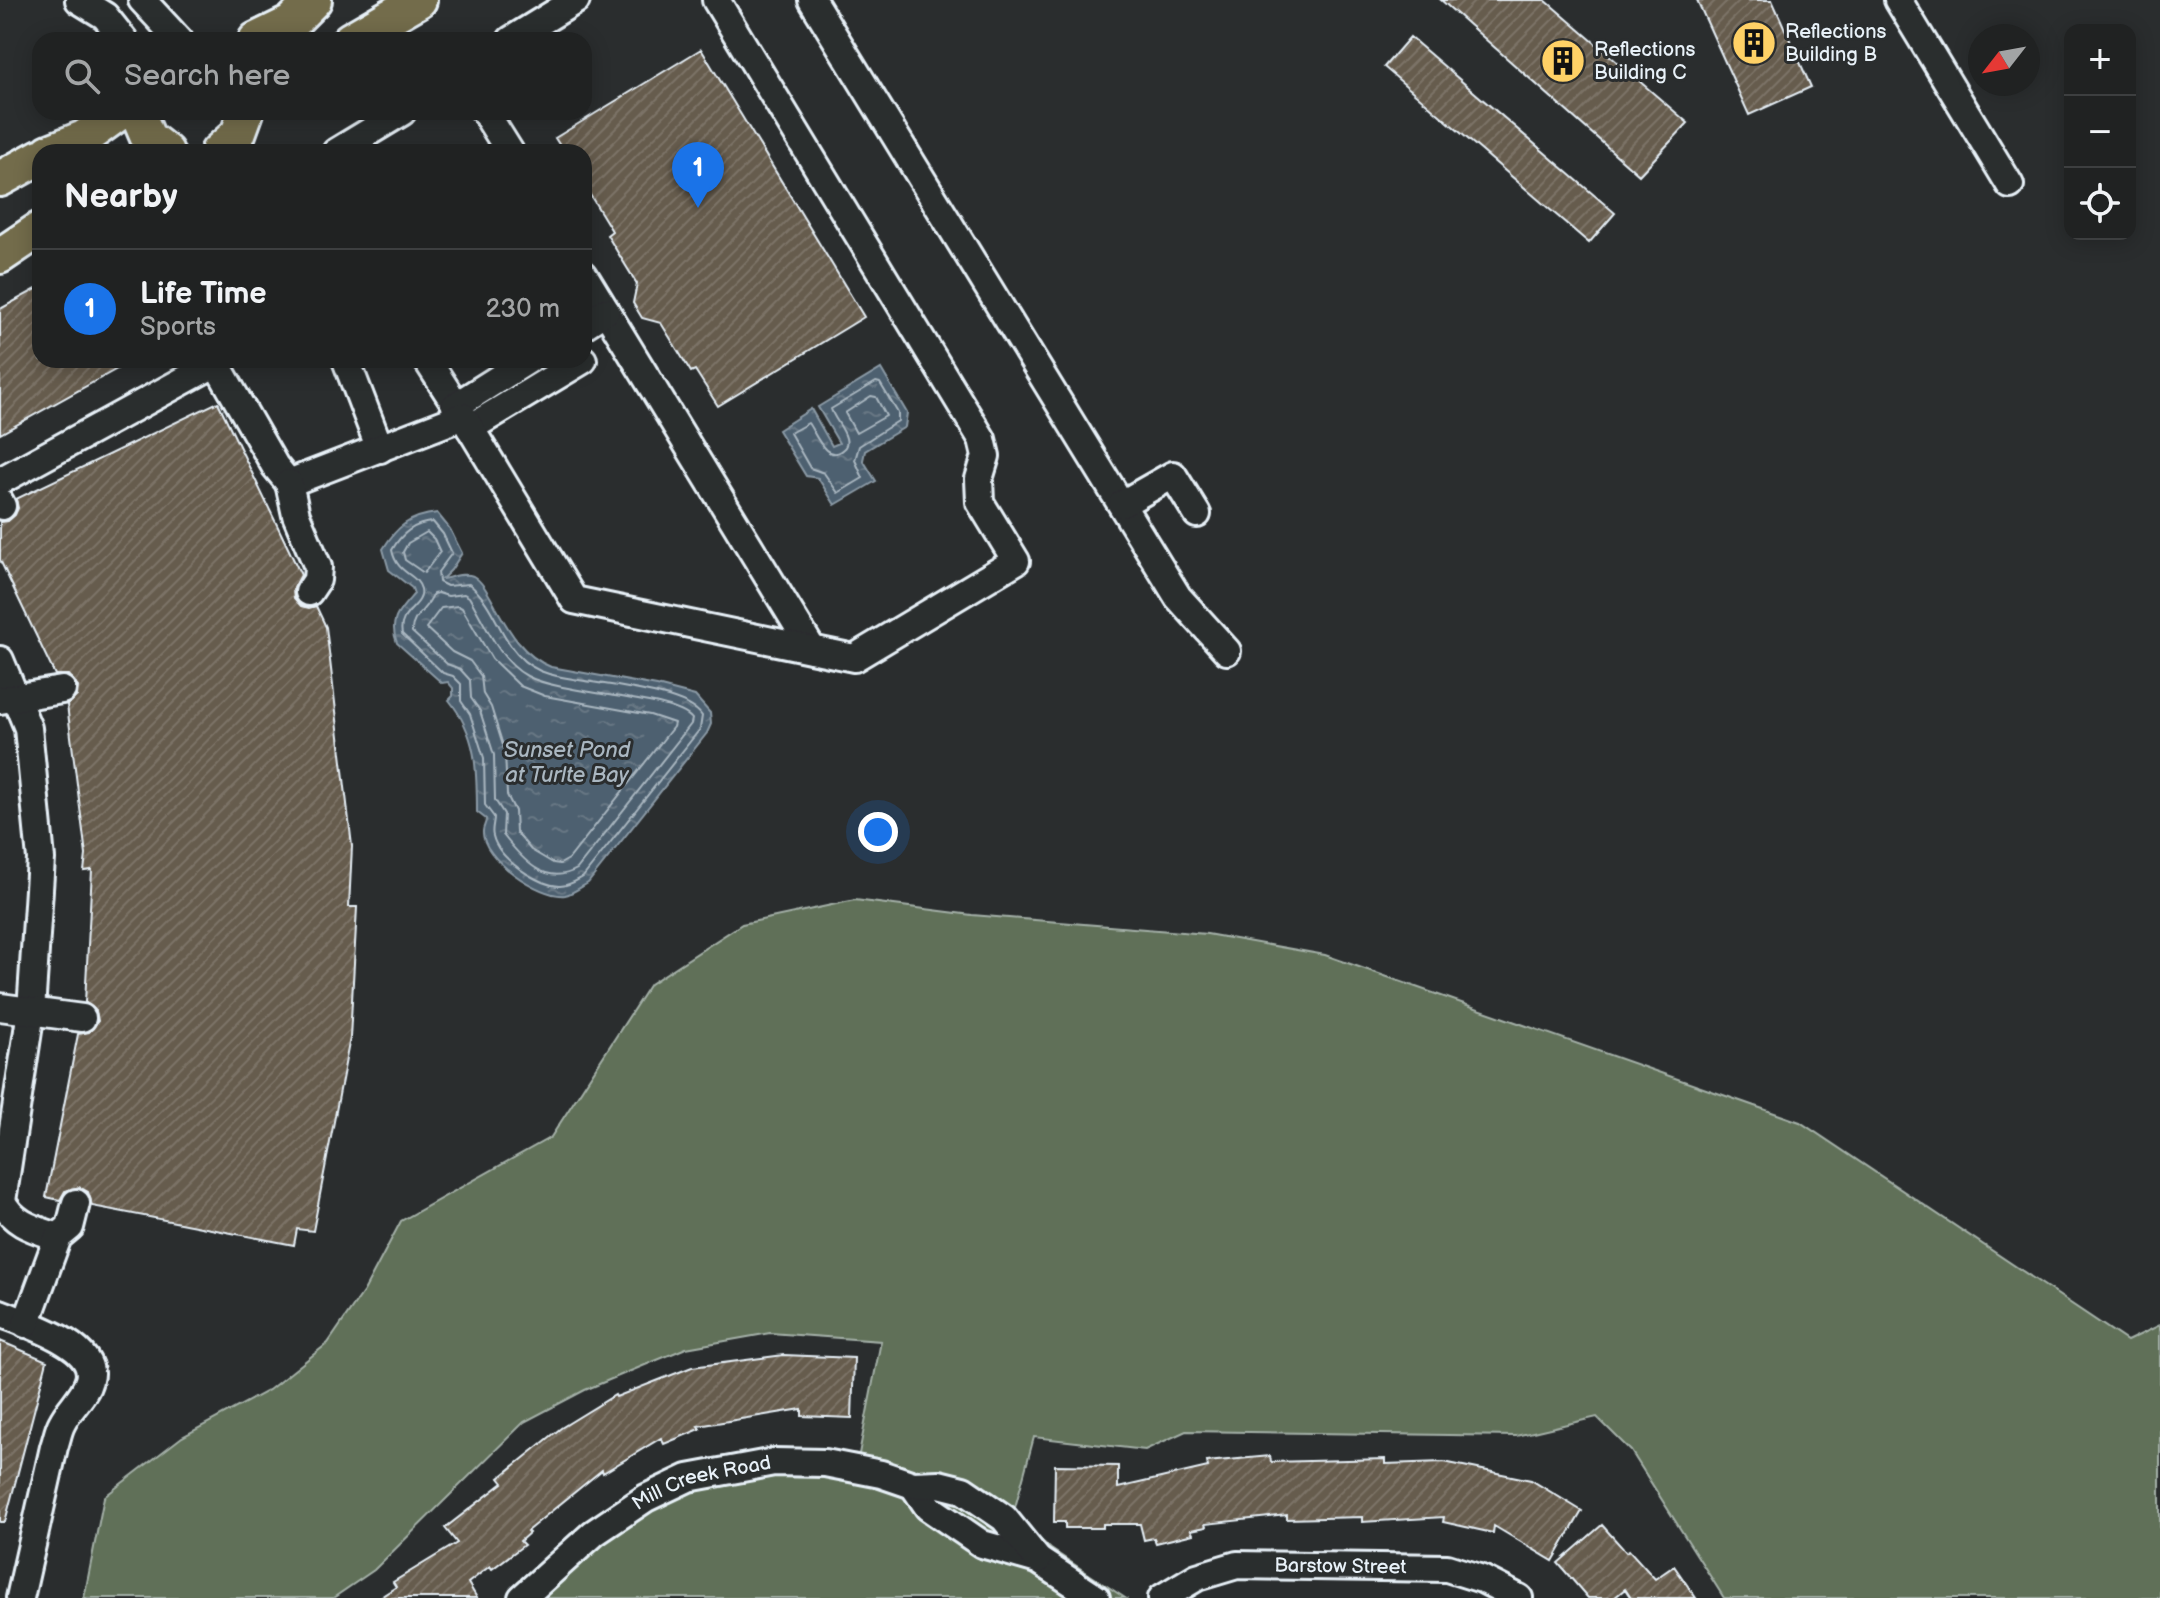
<!DOCTYPE html>
<html lang="en">
<head>
<meta charset="utf-8">
<style>
	:root { --surface:#202222; --page:#282a2a; --text:#f1f3f6; --muted:#a2a4a5; --line:#3d3f40; --accent:#1a73e8 }
	body { margin:0; font-family:"Balsamiq Sans",sans-serif; background:var(--page); color:var(--text) }
	.controls { position:absolute; right:24px; top:24px; display:grid; overflow:hidden; border-radius:16px; box-shadow:0 4px 20px #0003 }
	.controls button { width:72px; height:72px; display:grid; place-items:center; padding:0; border:0; border-bottom:2px solid var(--line); background:var(--surface); color:var(--text); font:40px sans-serif }
	.compass { position:absolute; left:1968px; top:24px; width:72px; height:72px; border-radius:50%; background:var(--surface); box-shadow:0 4px 20px #0003; rotate:239deg }
	.you { position:absolute; left:878px; top:832px; width:28px; height:28px; margin:-20px; border:6px solid #fff; border-radius:50%; background:#1a73e8; box-shadow:0 0 0 12px #1a73e833 }
	.badge { display:grid; place-items:center; width:52px; height:52px; border-radius:50%; background:var(--accent); color:#fff; font-size:26px; font-weight:700 }
	.pin { position:absolute; translate:-50% -66px; filter:drop-shadow(0 2px 4px #0008) }
	.pin::after { content:''; position:absolute; top:42px; width:28px; height:24px; background:inherit; clip-path:polygon(0 0,100% 0,50% 100%) }
	.list { margin:0; padding:0; list-style:none }
	h2 { display:flex; justify-content:space-between; align-items:center; height:104px; margin:0; padding:0 32px; font-size:34px }
	h2 small { font-size:26px; font-weight:400; color:var(--muted) }
	.list li { display:grid; grid-template-columns:52px 1fr auto; gap:24px; align-items:center; box-sizing:border-box; height:120px; padding:0 32px; border-top:2px solid var(--line) }
	.list b { display:block; font-size:30px; white-space:nowrap }
	.list p { margin:0; font-size:26px; white-space:nowrap; color:var(--muted) }
	.list em { font-size:26px; font-style:normal; color:var(--muted) }
	.icon { flex:none; width:44px; height:44px; fill:none; stroke:currentColor; stroke-width:2; stroke-linecap:round; stroke-linejoin:round }
	.map { position:relative; flex:none; width:2160px; height:1598px; overflow:hidden }
	.search { position:absolute; background:var(--surface); box-shadow:0 4px 20px #0003; left:32px; top:32px; width:560px; height:88px; display:flex; align-items:center; gap:20px; box-sizing:border-box; padding:0 28px; border-radius:24px; color:var(--muted); font-size:30px }
	.panel { position:absolute; background:var(--surface); box-shadow:0 4px 20px #0003; left:32px; top:144px; width:560px; height:224px; border-radius:24px }
	.map>svg:first-child { display:block }
</style>
</head>
<body>
<div class="map">
<svg width="2160" height="1598" viewBox="0 0 2160 1598">
	<defs>
		<pattern id="water-ripples" width="26" height="14" patternUnits="userSpaceOnUse" patternTransform="scale(2)"><rect width="26" height="14" fill="#4d606f"/><path d="M2 4q2-2 4 0t4 0M15 11q2-2 4 0t4 0" fill="none" stroke="#677784"/></pattern>
		<pattern id="building-hatch" width="6" height="6" patternUnits="userSpaceOnUse" patternTransform="scale(2)"><rect width="6" height="6" fill="#665b4d"/><path d="M-1 1l2-2M0 6l6-6M5 7l2-2" fill="none" stroke="#7c7367"/></pattern>
	</defs>
	<rect width="100%" height="100%" fill="#2a2d2e"/>
	<filter id="ink" filterUnits="userSpaceOnUse"><feTurbulence type="fractalNoise" baseFrequency=".0125" numOctaves="2"/><feDisplacementMap in="SourceGraphic" scale="16" xChannelSelector="R" yChannelSelector="G"/><feConvolveMatrix kernelMatrix="1 2 1 2 8 2 1 2 1" color-interpolation-filters="sRGB"/></filter>
	<g filter="url(#ink)">
		<path fill="#607058" stroke="#a4b0a8" stroke-width="2" d="M855 900 972 915 1207 934 1325 955 1800 1122 2127 1341 2160 1325V1598H1724L1631 1451 1597 1417 1516 1436 1186 1431 1145 1450 1034 1437 1013 1515 1051 1549 1125 1598H509C528 1573 552 1556 576 1536 590 1525 603 1511 618 1501 696 1450 769 1445 859 1454L881 1341 770 1333 686 1348 585 1390 524 1422 374 1570 333 1598H84L104 1497 182 1437 269 1390 328 1343 364 1291 401 1221 551 1137 650 984 742 924Z"/>
		<path fill="url(#water-ripples)" stroke="#8b9aa6" stroke-width="2" d="M881 369 907 413 905 427 865 451 863 460 876 481 835 505 818 478 806 476 778 430 811 409 832 446 839 443 818 407Z
			M437 513 450 529 462 553 451 570 442 579C450 578 464 572 473 576 482 581 488 593 493 602 508 629 521 655 551 667L657 686 695 696 710 713 711 724 707 733 588 883C581 887 572 894 565 895 540 898 481 858 483 831 483 827 486 824 486 819L477 812C477 769 477 735 449 700L453 696V688L448 682 442 683 397 643C388 620 400 610 414 594L412 588 389 570 383 549C397 526 410 516 437 513Z"/>
		<g fill="none" stroke-linecap="round" stroke-linejoin="round">
			<path stroke="#aab7c1" stroke-width="2" d="M876 382 880 383 898 413V421L859 446 855 460 863 478 838 493 824 473 810 468 790 433 808 423C815 432 826 465 843 449 847 446 847 442 846 438 843 427 834 419 831 409Z
				M871 396 876 397 886 416 856 433 845 413Z
				M433 522 443 534 452 553 438 572 439 582 447 586 469 584C502 610 501 661 549 674 583 684 685 689 702 716L700 729 583 877C576 881 569 886 560 886 538 886 498 858 493 836 491 830 494 823 494 817L485 805 484 758 470 714 461 701V684L453 676 443 673 402 634C397 611 425 607 421 589 417 573 397 575 392 550 401 534 415 523 433 522Z
				M427 532 434 539 440 552 424 573 405 560 403 552 408 543Z
				M438 593 448 596 464 594 469 597C485 623 499 661 527 676 561 695 674 696 692 719L691 724 577 869C545 887 522 859 503 835L504 814 495 800 494 755 480 711 471 698 470 680 460 669 447 664 412 632C411 616 428 609 433 594Z
				M458 606 462 608 492 659 520 686 545 696 650 715 674 723 673 727 569 859 560 864 553 863 531 850 516 832 515 811 507 795 505 752 491 707 483 694 481 676 470 661 452 652 426 628 441 608Z"/>
		</g>
		<path fill="url(#building-hatch)" stroke="#e8f1f8" stroke-width="2" d="M1441 0H1545L1688 123 1639 175Z
			M1697 0H1772L1811 87 1749 115Z
			M1410 37 1615 213 1589 243 1384 67Z
			M701 49 864 317 718 406 695 370 691 372 661 323 642 318 633 303 637 284 607 235 612 231 584 185V152H564L555 138Z
			M40 287V360H133L0 434V309Z
			M218 402 301 575 293 590 294 598 301 606 309 608 316 606 326 627 352 846 349 907H357L350 1038 313 1231 297 1229 294 1245 92 1206 88 1192 79 1187 65 1191 60 1200 46 1197 78 1034 89 1032 98 1021 96 1011 85 1002 92 870 84 871 86 855 67 705 77 696 78 687 68 675H55L0 560V522L8 521 15 515 18 508 16 499Z
			M0 1341 47 1361 5 1522H0Z
			M784 1355 854 1358 852 1418 802 1416V1409L698 1426 700 1429 664 1444 661 1438 603 1473 602 1470 527 1531 529 1533 520 1541 524 1545 492 1569 490 1566 468 1583 477 1598H379L396 1587 393 1582 457 1543 445 1528 503 1483 499 1478 561 1428 615 1395 616 1397 692 1367Z
			M1270 1456 1271 1462 1385 1459V1464L1444 1462 1531 1480 1582 1511 1553 1561 1494 1526 1493 1533 1443 1522 1444 1517 1362 1522V1517L1287 1519V1515L1205 1524 1206 1527 1191 1530 1193 1534 1156 1543 1154 1538 1144 1540 1140 1524H1103V1528H1065V1522H1054L1055 1465 1118 1466V1488L1208 1467 1207 1462Z
			M1602 1525 1626 1552 1629 1550 1655 1579 1674 1566 1696 1598H1631L1625 1589 1614 1598H1588L1558 1563Z"/>
		<g fill="none" stroke-linecap="round" stroke-linejoin="round">
			<g stroke="#e8f1f8" stroke-width="32">
				<g id="minor">
					<path d="M79 0 105 16 124 40"/>
					<path d="M142 0 179 40"/>
					<path d="M812 0 1178 597 1227 651"/>
					<path d="M1898 0 2010 185"/>
					<path d="M511 40 576 0"/>
					<path d="M485 112 510 152"/>
					<path d="M336 152 402 112"/>
					<path d="M584 275 812 649"/>
					<path d="M584 325 606 311"/>
					<path d="M346 360 380 449"/>
					<path d="M427 360 463 416"/>
					<path d="M455 406 528 360"/>
					<path d="M470 428 583 360"/>
					<path d="M0 481 216 363 275 466 289 483 463 416 574 600 854 658 1016 561 980 502 979 479 986 456 982 439 716 0"/>
					<path d="M289 483 296 515 318 567 317 580 309 592"/>
					<path d="M0 502 2 506"/>
					<path d="M1122 504 1173 475 1197 514"/>
					<path d="M0 660 28 728 41 859 31 1011 2 1201C13 1224 34 1229 58 1237"/>
					<path d="M0 700 62 690"/>
					<path d="M0 1007 82 1018"/>
					<path d="M0 1313C24 1323 99 1345 89 1380 85 1396 69 1408 62 1423 58 1430 57 1439 54 1447L20 1598"/>
					<path d="M26 1324 58 1237 70 1227 76 1203"/>
					<path d="M913 1485 928 1507 982 1544 1038 1560 1096 1598"/>
					<path id="s1" d="M522 1598 594 1533 646 1498 688 1478 774 1462 825 1463 881 1474 913 1485 939 1484 963 1490 1004 1518 1038 1560"/>
					<path id="s2" d="M1162 1598 1197 1577 1237 1565 1447 1568 1482 1579 1519 1598"/>
				</g>
			</g>
			<g stroke="#e8f1f8" stroke-width="40">
				<path id="major" d="M256 40 291 23 314 0
					M350 40 419 0
					M137 112 148 138 166 152
					M49 152 84 138 120 112
					M218 152 238 134 246 112
					M0 179 40 157
					M0 256 40 229"/>
			</g>
			<use href="#minor" stroke="#2a2d2e" stroke-width="26"/>
			<use href="#major" stroke="#736c4b" stroke-width="34"/>
		</g>
	</g>
	<defs>
		<g id="building-disc" transform="scale(2.3)"><circle r="9.5" fill="#ffd166" stroke="#2a2d2e"/><path d="M-4-6H4V6H1V3H-1V6H-4ZM-2.5-4.3h1.7v1.8h-1.7ZM.8-4.3h1.7v1.8H.8ZM-2.5-1h1.7V.8h-1.7ZM.8-1h1.7V.8H.8Z" fill="#111"/></g>
	</defs>
	<g fill-rule="evenodd">
		<use href="#building-disc" x="1754" y="43"/>
		<use href="#building-disc" x="1563" y="61"/>
	</g>
	<g text-anchor="middle" dominant-baseline="central" stroke-width="6" stroke-linejoin="round" paint-order="stroke">
		<g font-size="20" fill="#e8f1f8" stroke="#2a2d2e" text-anchor="start">
			<text x="1785" y="32">Reflections<tspan x="1785" dy="23">Building B</tspan></text>
			<text x="1594" y="50">Reflections<tspan x="1594" dy="23">Building C</tspan></text>
		</g>
		<g font-size="20" fill="#e8f1f8" stroke="#2a2d2e">
			<text stroke="none"><textPath href="#s1" startOffset="218">Mill Creek Road</textPath></text>
			<text stroke="none"><textPath href="#s2" startOffset="186">Barstow Street</textPath></text>
		</g>
		<g font-size="22" font-style="italic" fill="#aab7c1" stroke="#2a2d2e">
			<text x="567" y="750">Sunset Pond<tspan x="567" dy="25">at Turlte Bay</tspan></text>
		</g>
	</g>
</svg>
<div class="controls">
<button>+</button>
<button>−</button>
<button><svg class="icon" aria-label="locate" viewBox="0 0 24 24"><circle cx="12" cy="12" r="6"/><path d="M12 2v4M12 18v4M2 12h4M18 12h4"/></svg></button>
</div>
<svg class="compass" viewBox="-18 -18 36 36"><path d="M0-13l5 13h-10z" fill="#e53935"/><path d="M0 13l5-13h-10z" fill="#a2a4a5"/></svg>
<div class="you"></div>
<div class="pin badge" style="left:698px;top:208px">1</div>
<div class="search"><svg class="icon" aria-label="search" viewBox="0 0 24 24"><circle cx="10" cy="10" r="6"/><path d="M15 15l6 6"/></svg>Search here</div>
<section class="panel">
<h2>Nearby<small></small></h2>
<ul class="list">
<li><span class="badge">1</span><div><b>Life Time</b><p>Sports</p></div><em>230 m</em></li>
</ul>
</section>
</div>
</body>
</html>
